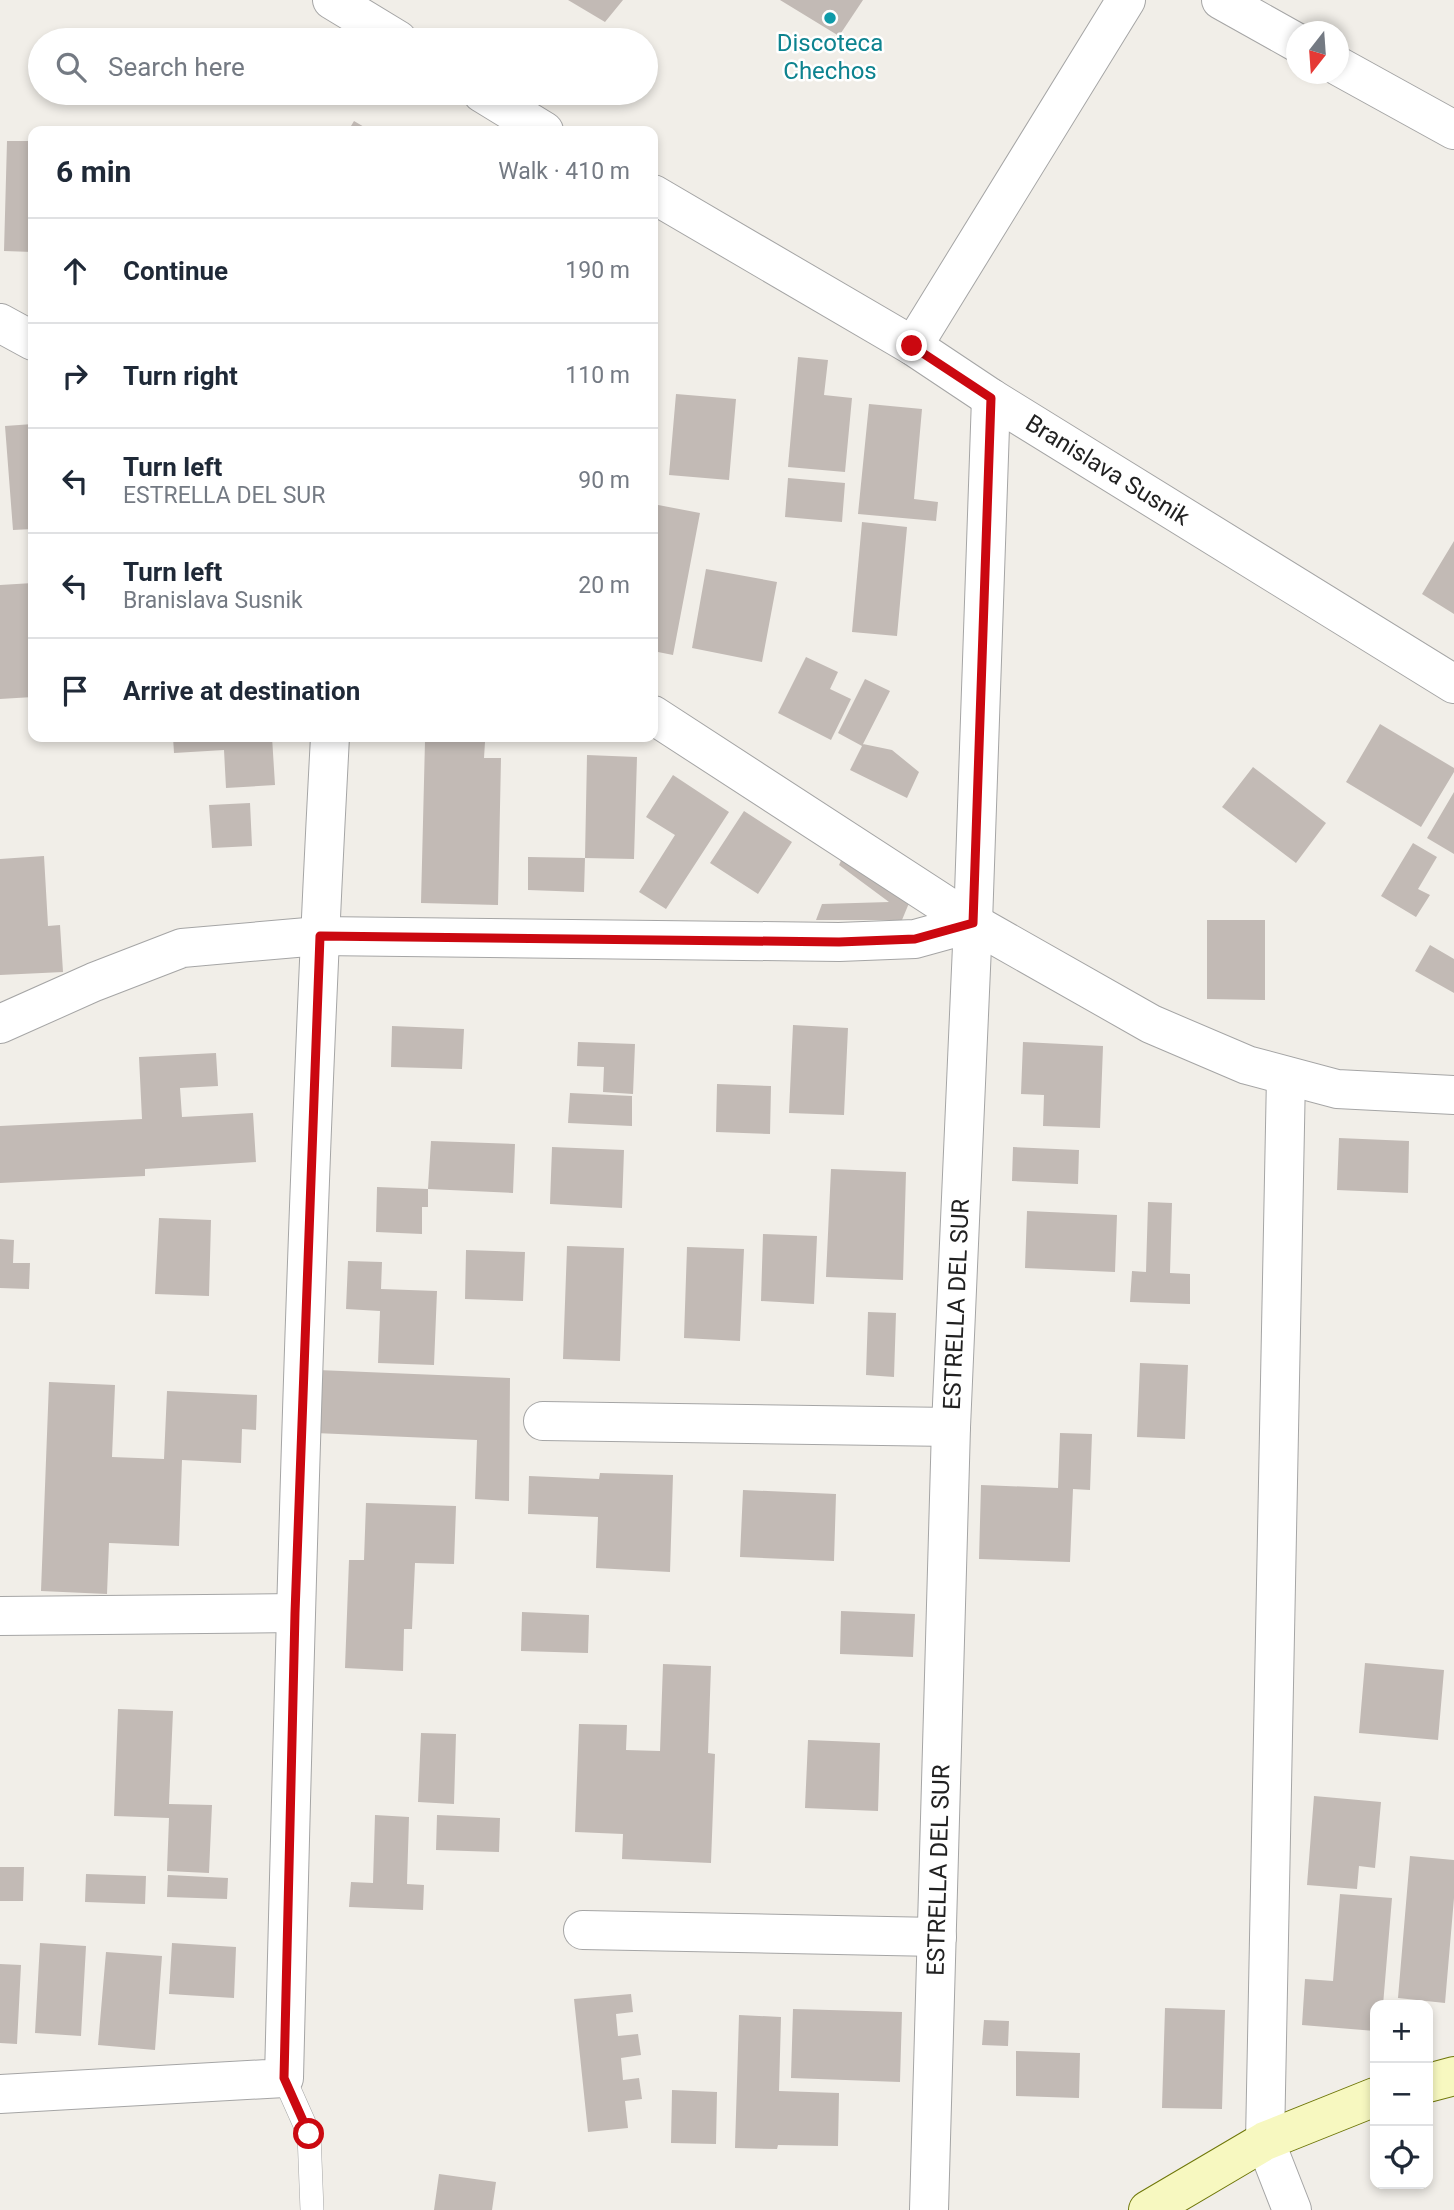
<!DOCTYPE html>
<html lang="en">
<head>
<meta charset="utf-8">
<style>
	:root { --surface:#fff; --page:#f6f6f7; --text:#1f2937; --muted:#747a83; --line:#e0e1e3 }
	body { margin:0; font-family:Roboto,sans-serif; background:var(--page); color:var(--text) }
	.controls { position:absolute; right:21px; bottom:21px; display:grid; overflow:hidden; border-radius:14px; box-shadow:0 4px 10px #0003 }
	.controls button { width:63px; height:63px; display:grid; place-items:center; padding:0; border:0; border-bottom:2px solid var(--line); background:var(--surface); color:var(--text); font:35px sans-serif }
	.compass { position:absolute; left:1286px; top:21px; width:63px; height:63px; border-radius:50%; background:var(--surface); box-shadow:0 4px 10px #0003; rotate:197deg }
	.stop { position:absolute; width:21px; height:21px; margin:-16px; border:5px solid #cb0810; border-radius:50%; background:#fff }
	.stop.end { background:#cb0810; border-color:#fff; box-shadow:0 2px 7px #0008 }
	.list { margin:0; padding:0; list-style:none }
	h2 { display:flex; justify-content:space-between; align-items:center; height:91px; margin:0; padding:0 28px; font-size:30px }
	h2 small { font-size:23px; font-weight:400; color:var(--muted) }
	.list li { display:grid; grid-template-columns:46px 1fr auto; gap:21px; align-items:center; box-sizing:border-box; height:105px; padding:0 28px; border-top:2px solid var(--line) }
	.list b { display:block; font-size:26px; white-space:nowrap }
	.list p { margin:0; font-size:23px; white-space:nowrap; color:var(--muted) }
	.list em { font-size:23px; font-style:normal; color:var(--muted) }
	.icon { flex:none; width:38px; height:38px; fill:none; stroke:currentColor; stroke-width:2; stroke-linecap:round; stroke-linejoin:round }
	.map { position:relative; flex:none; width:1454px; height:2210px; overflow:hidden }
	.search { position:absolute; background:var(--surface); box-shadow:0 4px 10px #0003; left:28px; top:28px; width:630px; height:77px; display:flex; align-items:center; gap:18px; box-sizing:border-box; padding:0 24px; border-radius:38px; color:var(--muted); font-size:26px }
	.panel { position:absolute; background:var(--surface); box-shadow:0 4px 10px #0003; left:28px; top:126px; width:630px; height:616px; border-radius:14px }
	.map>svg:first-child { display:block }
</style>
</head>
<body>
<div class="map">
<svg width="1454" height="2210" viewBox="0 0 1454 2210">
	<rect width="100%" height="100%" fill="#f1eee8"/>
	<path fill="#c2bab5" d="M568 0H623L605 22Z
		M780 0H863L839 36Z
		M354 121 371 131H348Z
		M7 141H33V252L4 251Z
		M798 357 828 360 824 395 852 398 845 472 788 467Z
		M676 394 736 399 729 480 669 475Z
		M869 404 922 409 914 499 938 502 936 521 858 514Z
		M33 424V529L13 530 5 426Z
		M788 478 845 483 842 522 785 517Z
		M653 504 700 513 673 655 653 651Z
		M862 522 907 527 897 636 852 632Z
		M1454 541V614L1422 594Z
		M706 569 777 582 762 662 692 648Z
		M33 583V697L0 699V585Z
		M806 657 838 672 830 689 851 699 831 740 778 713Z
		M865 679 890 691 862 746 838 733Z
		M1380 724 1454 768V772L1421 827 1346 782Z
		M173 737H272L275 785 226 788 224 750 174 753Z
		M425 741 485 742 484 758H501L498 905 421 903Z
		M863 744 892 750 919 772 907 798 850 770Z
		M587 755 637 757 634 859 585 858Z
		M1253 767 1326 823 1296 863 1222 807Z
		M673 775 729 812 666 909 639 892 675 835 646 817Z
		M1454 792V854L1427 838Z
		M250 803 252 846 212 848 209 805Z
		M744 811 792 842 758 894 710 863Z
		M1413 843 1437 857 1418 889 1430 895 1416 917 1381 896Z
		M845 852 914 891 902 920H816L822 904 889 902 839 865Z
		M44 856 48 926 60 925 63 972 0 975V859Z
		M528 857 585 858 584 892 528 890Z
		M1207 920H1265V1000L1207 999Z
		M1430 945 1454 959V993L1415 971Z
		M793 1025 848 1028 844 1115 789 1113Z
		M392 1026 464 1029 462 1069 391 1067Z
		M578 1042 635 1044 633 1094 603 1092 604 1067 577 1066Z
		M1023 1042 1103 1046 1100 1128 1043 1126 1044 1095 1021 1094Z
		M216 1053 218 1086 180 1088 182 1117 253 1113 256 1162 145 1169V1176L0 1183V1126L142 1119 139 1057Z
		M717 1084 771 1086 770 1134 716 1132Z
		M570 1093 632 1096V1126L568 1123Z
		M1339 1138 1409 1141 1408 1193 1337 1190Z
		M431 1141 515 1144 513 1193 428 1189V1207H422V1234L376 1232 377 1187 428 1189Z
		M552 1147 624 1150 622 1208 550 1204Z
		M1013 1147 1079 1150 1078 1184 1012 1181Z
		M831 1169 906 1172 903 1280 826 1277Z
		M1148 1202 1172 1203 1170 1273 1190 1274V1304L1130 1302 1132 1271 1146 1272Z
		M1027 1211 1117 1215 1115 1272 1025 1268Z
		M159 1218 211 1220 209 1296 155 1294Z
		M763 1234 817 1236 814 1304 761 1301Z
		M0 1239 14 1240 13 1263H30L29 1289 0 1288Z
		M567 1246 624 1248 620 1361 563 1359Z
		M687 1247 744 1249 740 1341 684 1338Z
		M466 1250 525 1252 523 1301 465 1299Z
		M348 1261 382 1262 381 1289 437 1291 434 1365 378 1363 380 1311 346 1309Z
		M868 1312 896 1313 894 1377 866 1375Z
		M1140 1363 1188 1365 1185 1439 1137 1437Z
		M318 1370 510 1378 509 1501 475 1499 477 1440 315 1433Z
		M49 1382 115 1385 112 1457 164 1459 167 1391 257 1395 256 1430 242 1429 241 1463 182 1460 179 1546 109 1543 107 1594 41 1591Z
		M1060 1433 1092 1434 1090 1490 1073 1489 1070 1562 979 1559 981 1485 1058 1488Z
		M600 1473 673 1475 670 1572 596 1568 598 1517 528 1514 529 1476 599 1479Z
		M743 1490 836 1494 834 1561 740 1557Z
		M366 1503 456 1506 454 1564 415 1563 412 1629H404L403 1671 345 1668 349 1560H364Z
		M841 1611 915 1614 913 1657 840 1654Z
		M522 1612 589 1615 588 1653 521 1651Z
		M1365 1663 1444 1670 1438 1740 1359 1733Z
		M663 1664 711 1666 708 1753 715 1754 711 1863 622 1859 623 1834 575 1832 579 1724 627 1725 626 1750 660 1751Z
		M118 1709 173 1711 169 1804 212 1805 209 1873 167 1871 169 1818 114 1816Z
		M421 1733 456 1734 454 1804 418 1802Z
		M808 1740 880 1743 878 1811 805 1808Z
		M1314 1796 1381 1802 1375 1868 1359 1866 1357 1889 1307 1885Z
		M375 1815 409 1817 407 1884 424 1885 423 1910 349 1907 351 1882 373 1883Z
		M437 1815 500 1818 499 1852 436 1850Z
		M1410 1856 1454 1860V1898L1445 2003 1398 1998Z
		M0 1867H24L23 1901H0Z
		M86 1874 146 1876 145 1904 85 1902Z
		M168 1875 228 1878 227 1899 167 1897Z
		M1340 1894 1392 1898 1383 2005H1375V2031L1302 2025 1305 1979 1333 1981Z
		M40 1943 86 1946 81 2036 35 2033Z
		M172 1943 236 1947 234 1998 169 1994Z
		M106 1952 162 1956 155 2050 98 2045Z
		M0 1964 21 1965 17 2044 0 2043Z
		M631 1994 633 2012 616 2014 618 2036 638 2034 641 2055 621 2058 623 2080 639 2078 642 2099 625 2101 628 2128 588 2132 574 1999Z
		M1165 2008 1225 2010 1222 2109 1162 2108Z
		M793 2009 902 2012 900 2082 791 2078Z
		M739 2015 781 2017 779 2091 839 2093 838 2146 778 2145 777 2149 735 2148Z
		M984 2020 1009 2021 1008 2046 982 2045Z
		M1016 2051 1080 2053 1079 2098 1016 2096Z
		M672 2090 717 2092 716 2144 671 2143Z
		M439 2174 496 2182 492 2210H434Z"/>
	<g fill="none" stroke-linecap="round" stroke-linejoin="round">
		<g stroke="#a5a5a5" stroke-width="24">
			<path id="lane" d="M284 2078 309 2134 312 2210"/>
		</g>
		<g stroke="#a5a5a5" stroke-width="40">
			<g id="street">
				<path d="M332 0 398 40"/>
				<path d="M1221 0 1296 42"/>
				<path d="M1338 66 1454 130"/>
				<path d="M482 93 544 131"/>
				<path id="s1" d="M653 194 913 346 991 398 1454 684"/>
				<path d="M0 323 33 341"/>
				<path d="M913 346 1126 0"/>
				<path d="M653 715 973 923 1151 1024 1247 1065 1337 1089 1454 1095"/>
				<path d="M0 1024 94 982 182 948 319 936 839 942 915 939 973 923"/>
				<path d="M1286 1076 1265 2141 1292 2210"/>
				<path d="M543 1421 951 1427"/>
				<path d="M0 1616 295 1613"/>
				<path d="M583 1930 937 1937"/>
				<path d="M0 2094 284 2078C295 1631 306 1183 330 737"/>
				<path id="s2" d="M929 2210 951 1427 973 923 991 398"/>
			</g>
		</g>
		<g stroke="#6f7709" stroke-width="40">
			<path id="secondary" d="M1428 2083 1454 2076
				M1148 2210 1265 2141 1375 2097"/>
		</g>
		<use href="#lane" stroke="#fff" stroke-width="23"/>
		<use href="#street" stroke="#fff" stroke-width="38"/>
		<use href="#secondary" stroke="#f7f8c0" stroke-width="38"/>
	</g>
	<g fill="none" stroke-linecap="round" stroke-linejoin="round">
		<path stroke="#cb0810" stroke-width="9" d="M309 2134 284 2078 295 1613 320 936 839 942 915 939 973 923 991 398 912 346"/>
	</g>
	<circle fill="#0f9aa8" stroke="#fff" stroke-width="2.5" cx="830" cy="18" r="7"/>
	<g text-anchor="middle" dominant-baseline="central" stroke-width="5" stroke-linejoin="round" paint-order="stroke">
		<g font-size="24" fill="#0d838f" stroke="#fff">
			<text x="830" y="43">Discoteca<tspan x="830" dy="28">Chechos</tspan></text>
		</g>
		<g font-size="24" fill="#212121" stroke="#fff">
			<text stroke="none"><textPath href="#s1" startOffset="532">Branislava Susnik</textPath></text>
			<text stroke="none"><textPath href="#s2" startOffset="906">ESTRELLA DEL SUR</textPath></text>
			<text stroke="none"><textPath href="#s2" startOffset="340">ESTRELLA DEL SUR</textPath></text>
		</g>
	</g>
</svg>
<div class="controls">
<button>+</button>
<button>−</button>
<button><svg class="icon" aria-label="locate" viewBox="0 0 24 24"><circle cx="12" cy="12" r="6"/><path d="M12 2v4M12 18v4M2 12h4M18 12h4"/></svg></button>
</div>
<svg class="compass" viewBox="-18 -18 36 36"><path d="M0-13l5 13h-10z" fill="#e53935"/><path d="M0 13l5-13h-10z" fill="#747a83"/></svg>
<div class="stop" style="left:309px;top:2134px"></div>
<div class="stop end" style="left:912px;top:346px"></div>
<div class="search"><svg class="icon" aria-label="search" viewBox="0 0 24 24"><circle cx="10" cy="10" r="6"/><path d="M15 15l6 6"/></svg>Search here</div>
<section class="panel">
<h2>6 min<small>Walk · 410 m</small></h2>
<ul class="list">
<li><svg class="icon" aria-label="ahead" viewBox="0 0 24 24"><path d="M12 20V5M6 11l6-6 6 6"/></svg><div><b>Continue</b></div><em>190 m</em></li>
<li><svg class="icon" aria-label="right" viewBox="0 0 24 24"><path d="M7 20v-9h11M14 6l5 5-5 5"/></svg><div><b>Turn right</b></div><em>110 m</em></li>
<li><svg class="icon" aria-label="left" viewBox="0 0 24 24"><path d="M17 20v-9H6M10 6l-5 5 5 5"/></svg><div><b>Turn left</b><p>ESTRELLA DEL SUR</p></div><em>90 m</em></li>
<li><svg class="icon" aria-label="left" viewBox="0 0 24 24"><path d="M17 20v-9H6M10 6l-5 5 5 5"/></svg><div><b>Turn left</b><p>Branislava Susnik</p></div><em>20 m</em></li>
<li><svg class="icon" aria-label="arrive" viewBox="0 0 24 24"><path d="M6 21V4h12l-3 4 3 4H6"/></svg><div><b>Arrive at destination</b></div></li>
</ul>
</section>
</div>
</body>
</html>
